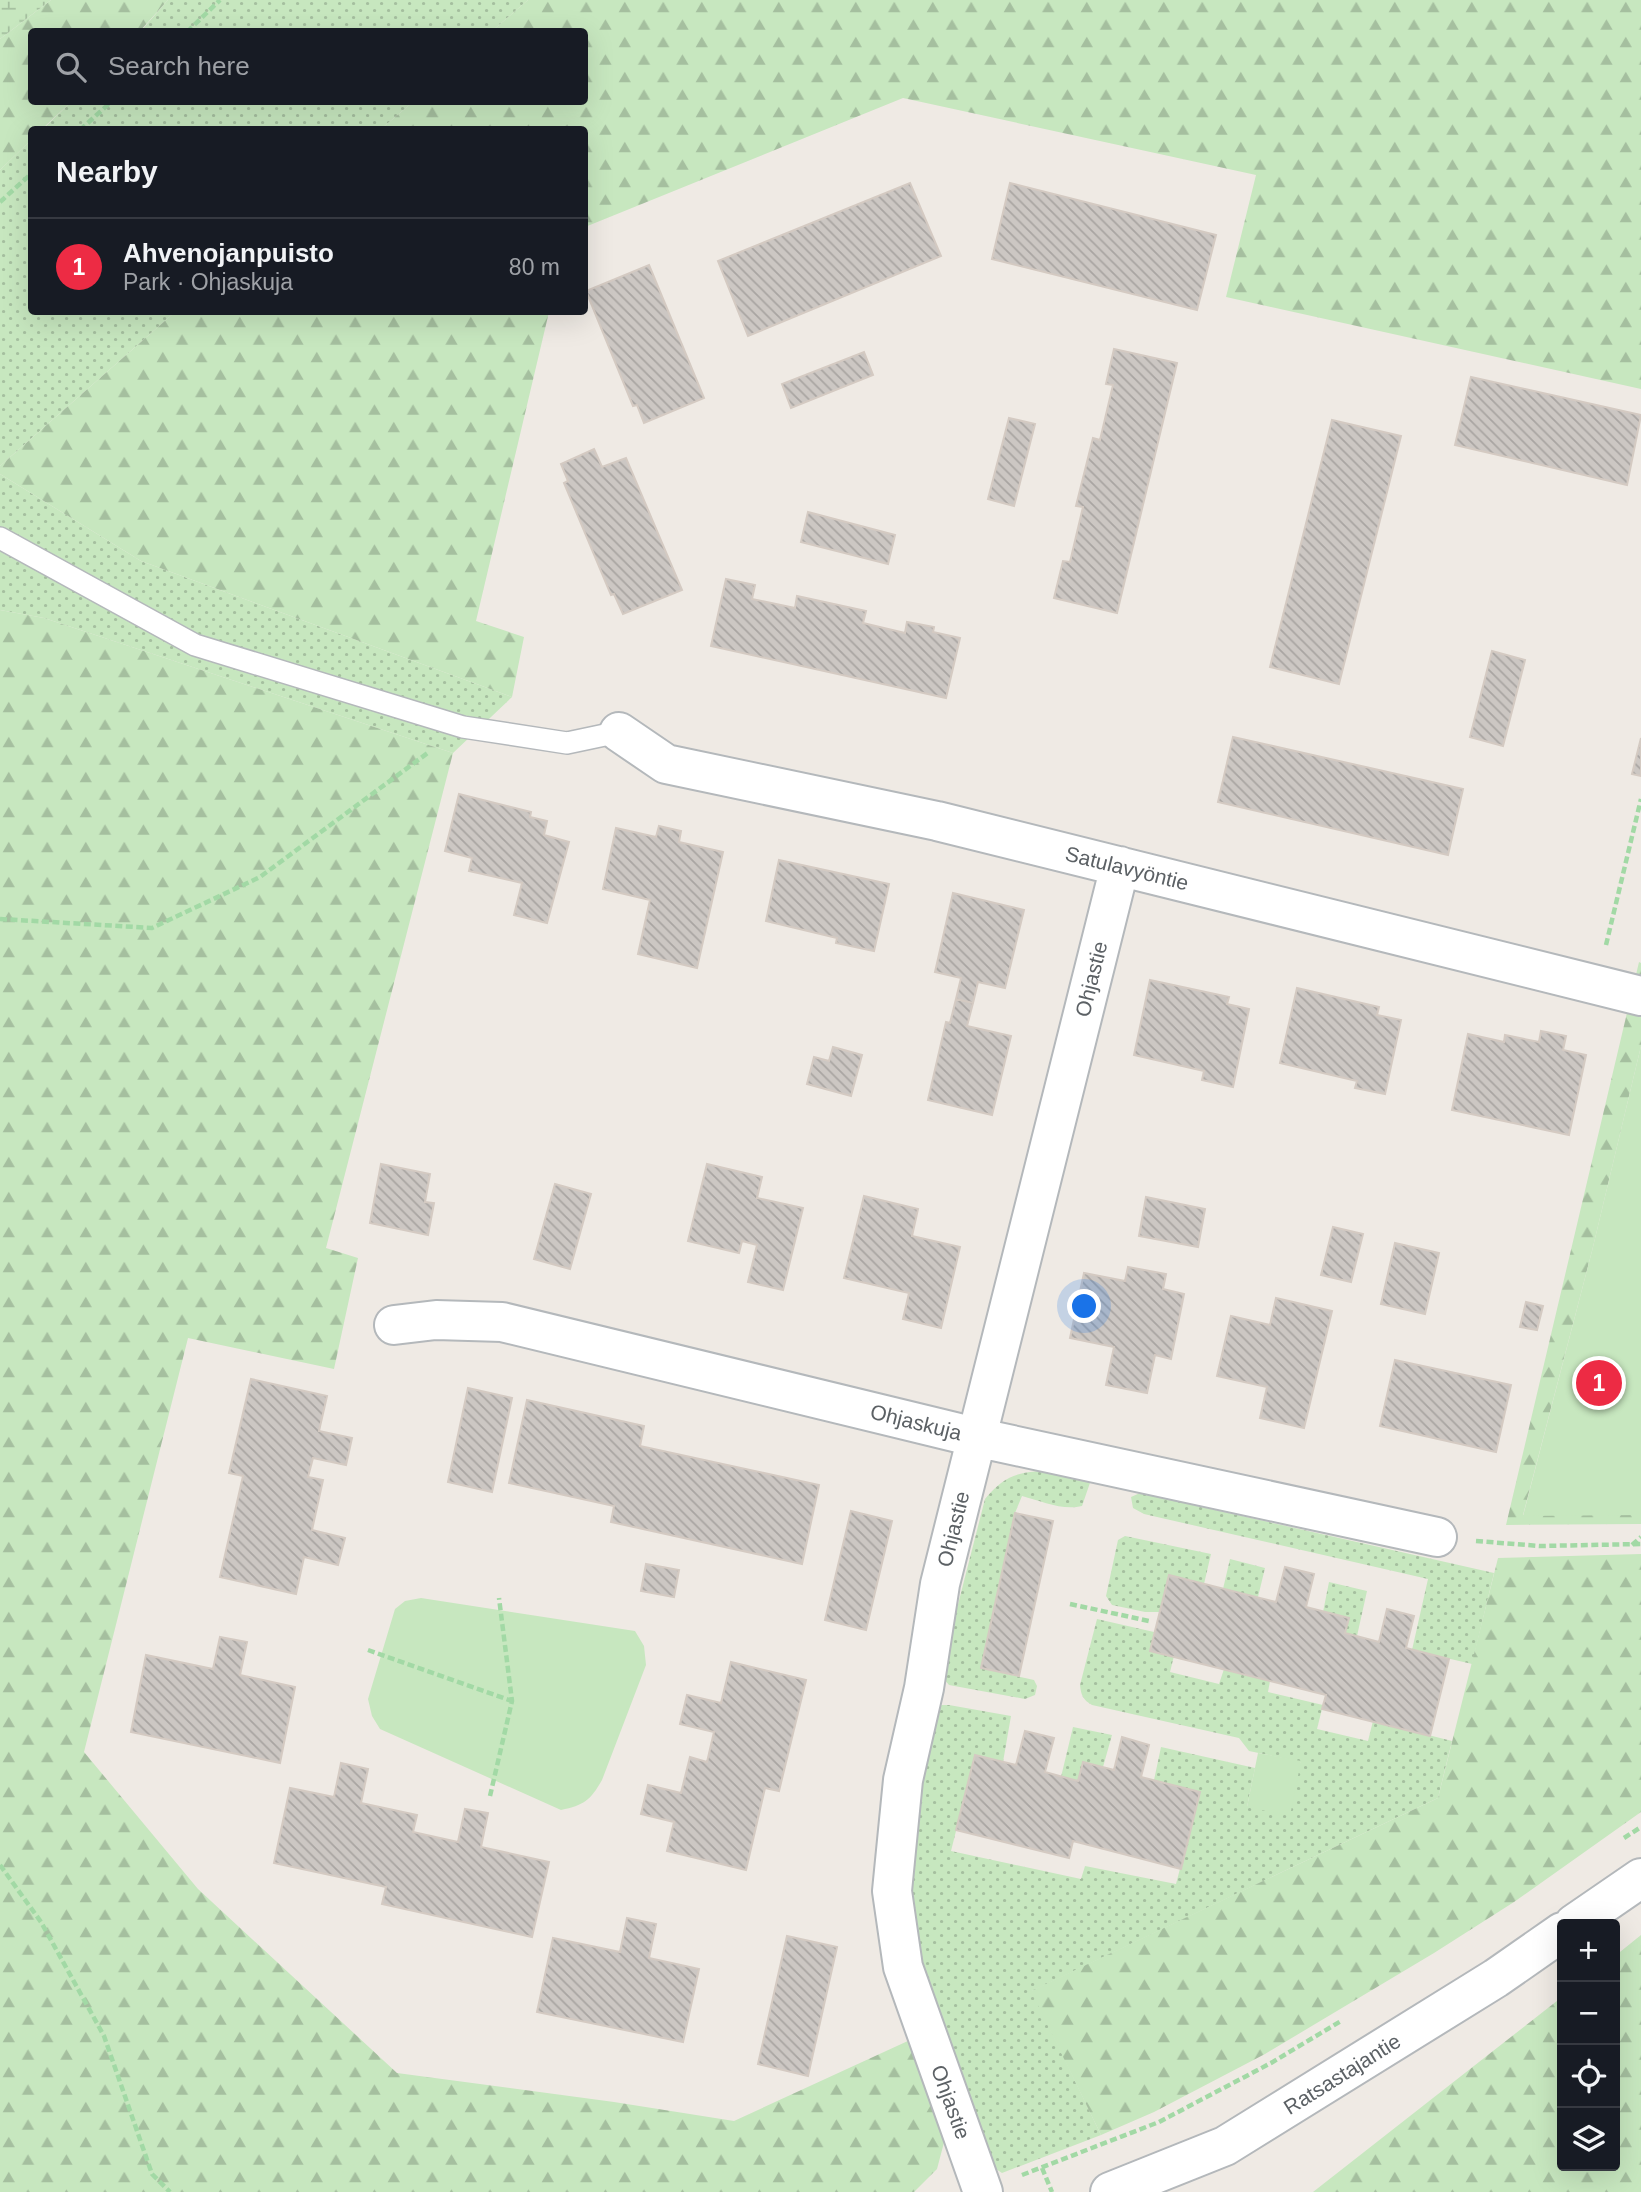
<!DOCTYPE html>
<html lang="en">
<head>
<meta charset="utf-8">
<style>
	:root { --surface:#171b24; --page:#20242c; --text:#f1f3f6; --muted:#9ea1a6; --line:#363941; --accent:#ed2b44 }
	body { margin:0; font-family:Helvetica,sans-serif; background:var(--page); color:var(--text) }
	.controls { position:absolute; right:21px; bottom:21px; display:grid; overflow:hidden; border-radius:7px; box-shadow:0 7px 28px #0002 }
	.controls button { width:63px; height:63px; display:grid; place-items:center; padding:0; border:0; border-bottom:2px solid var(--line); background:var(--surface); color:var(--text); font:35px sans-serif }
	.you { position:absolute; left:1085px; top:1307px; width:24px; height:24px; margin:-18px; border:5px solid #fff; border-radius:50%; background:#1a73e8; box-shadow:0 0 0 10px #1a73e833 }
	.badge { display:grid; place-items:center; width:46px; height:46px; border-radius:50%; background:var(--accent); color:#fff; font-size:23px; font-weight:700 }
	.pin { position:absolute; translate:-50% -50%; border:4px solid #fff; box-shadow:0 2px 7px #0006 }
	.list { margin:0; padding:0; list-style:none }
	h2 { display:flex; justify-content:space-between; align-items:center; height:91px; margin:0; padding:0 28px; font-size:30px }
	h2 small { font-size:23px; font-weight:400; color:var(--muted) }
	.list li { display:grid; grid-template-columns:46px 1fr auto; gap:21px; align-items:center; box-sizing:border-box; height:98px; padding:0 28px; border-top:2px solid var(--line) }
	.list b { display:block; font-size:26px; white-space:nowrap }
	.list p { margin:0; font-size:23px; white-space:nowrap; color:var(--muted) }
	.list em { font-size:23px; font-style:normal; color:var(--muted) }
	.icon { flex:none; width:38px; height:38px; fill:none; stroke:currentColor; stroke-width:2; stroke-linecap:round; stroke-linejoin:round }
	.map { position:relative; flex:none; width:1641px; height:2192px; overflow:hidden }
	.search { position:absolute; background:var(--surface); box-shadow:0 7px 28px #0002; left:28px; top:28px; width:560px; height:77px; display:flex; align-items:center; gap:18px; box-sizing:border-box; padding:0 24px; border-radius:7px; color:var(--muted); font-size:26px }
	.panel { position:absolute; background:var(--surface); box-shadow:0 7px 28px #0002; left:28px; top:126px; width:560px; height:189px; border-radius:7px }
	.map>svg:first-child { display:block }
</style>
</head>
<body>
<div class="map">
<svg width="1641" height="2192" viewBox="0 0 1641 2192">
	<defs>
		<pattern id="grass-dots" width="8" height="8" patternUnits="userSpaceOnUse" patternTransform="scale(1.75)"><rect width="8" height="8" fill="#c7e7bf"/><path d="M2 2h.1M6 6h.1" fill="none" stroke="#a5bf9f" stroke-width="1.8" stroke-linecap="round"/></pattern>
		<pattern id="forest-firs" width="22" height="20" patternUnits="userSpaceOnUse" patternTransform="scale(1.75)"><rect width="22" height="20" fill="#c7e7bf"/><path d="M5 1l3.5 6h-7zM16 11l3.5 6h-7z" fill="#a5bf9f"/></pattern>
		<pattern id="wetland-marsh" width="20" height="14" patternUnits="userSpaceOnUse" patternTransform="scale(1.75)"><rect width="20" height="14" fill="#c7e7bf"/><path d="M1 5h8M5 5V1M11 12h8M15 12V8" fill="none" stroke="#a5bf9f"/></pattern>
		<pattern id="building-back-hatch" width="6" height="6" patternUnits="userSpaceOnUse" patternTransform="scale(1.75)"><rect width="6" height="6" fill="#ccc7c3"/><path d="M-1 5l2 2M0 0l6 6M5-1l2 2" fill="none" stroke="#a9a5a2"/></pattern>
	</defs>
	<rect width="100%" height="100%" fill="#efeae4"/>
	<path fill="url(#grass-dots)" d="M168 0H528L492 31 140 32Z
		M71 102H413L381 129 42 130Z
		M31 140 32 312H175L0 466V170Z
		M0 474 141 561 512 697 453 753 44 618 0 610Z
		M1053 1470 1092 1477 1082 1506C1063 1511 1041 1501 1022 1496L1015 1513 981 1668 1034 1680 1037 1686 1035 1695 1025 1699 949 1685 943 1678 942 1667 985 1499C1006 1473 1021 1472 1053 1470Z
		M1140 1493 1494 1573 1472 1664 1412 1650 1428 1579 1144 1514 1133 1508 1131 1497Z
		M1125 1536 1211 1554 1204 1584 1169 1575 1160 1612H1145L1112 1605 1106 1596 1118 1540Z
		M1230 1559 1265 1568 1258 1597 1223 1589Z
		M1329 1582 1367 1591 1357 1636 1345 1633 1349 1618 1323 1612Z
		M1097 1619 1154 1632 1150 1651 1174 1656 1170 1672 1219 1684 1224 1669 1270 1681 1268 1692 1323 1705 1317 1729 1368 1741 1373 1721 1452 1741 1438 1798 1032 1991 1101 2135 1002 2173 996 2169 942 2028 913 1931 909 1890 912 1825 934 1710 942 1705H949L1011 1716 1003 1762 975 1755 951 1851 1081 1879 1085 1866 1176 1884 1200 1792 1154 1780 1161 1747 1255 1768 1247 1807 1301 1762 1249 1751 1239 1738 1092 1705C1083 1700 1081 1695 1080 1685Z
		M1073 1727 1112 1735 1103 1767 1078 1781 1061 1777Z"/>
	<path fill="url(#forest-firs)" d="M51 0H168L140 31 32 32V102H71L42 129 32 130 31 140 0 170V39Z
		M528 0H1641V389L1226 297 1256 175 903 98 585 227 584 130 381 129 413 102H584V32L492 31Z
		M175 312H549L476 621 524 637 512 697 141 561 0 474V466Z
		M0 610 44 618 453 753 326 1248 358 1258 334 1369 188 1338 84 1752 198 1889 397 2073 614 2102 734 2121 910 2040 946 2135 937 2169 914 2192H0Z
		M1639 962 1641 963V1046L1592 1251 1523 1515H1641V1524L1506 1525Z
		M1641 1554V1812L1514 1902 1434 1953 1265 2054 1154 2112 1101 2135 1031 1991 1438 1798 1498 1558Z
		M1641 1935V2192H1313L1562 1997V2166H1615V1956Z"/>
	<path fill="url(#wetland-marsh)" d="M0 0H51L0 39Z"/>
	<path fill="#c7e7bf" d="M1641 1046V1515L1523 1516 1592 1251Z
		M421 1598 635 1631 644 1646 646 1665 602 1780C590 1801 584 1805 561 1810L380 1729 372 1716 368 1699 395 1609 405 1601Z
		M1258 1753 1301 1761 1290 1816 1247 1807Z"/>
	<path fill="url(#building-back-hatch)" stroke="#d4cac2" stroke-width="2" d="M910 183 941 256 748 336 718 261Z
		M1010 183 1216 235 1197 310 992 259Z
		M649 265 704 398 644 423 637 405 633 406 586 291Z
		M1114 349 1177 363 1117 613 1054 598 1063 561 1070 562 1083 507 1076 506 1093 438 1100 440 1113 385 1106 384Z
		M864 352 873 375 791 408 782 384Z
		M1471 377 1641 415 1627 485 1455 445Z
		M1009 418 1035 424 1014 506 988 499Z
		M1332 420 1401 436 1339 684 1270 667Z
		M594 449 602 467 626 458 682 590 623 614 614 594 611 595 564 483 568 481 561 464Z
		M808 512 895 535 888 564 801 542Z
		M726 579 755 585 752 599 795 608 797 596 866 611 863 623 905 633 907 622 934 627 933 632 960 638 946 698 711 646Z
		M1492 651 1525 660 1503 746 1470 737Z
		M1233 737 1463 789 1448 855 1218 802Z
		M1641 738V776L1632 774Z
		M459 794 531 812 530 817 547 821 544 835 569 842 547 923 514 915 522 883 469 871 472 858 445 851Z
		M659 826 681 831 679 842 723 852 697 968 638 954 650 900 603 889 616 828 656 837Z
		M779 860 889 884 874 951 836 943 837 938 766 921Z
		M953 893 1024 910 1005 988 978 982 973 1003 956 999 961 978 935 972Z
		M1150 980 1229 997 1227 1004 1249 1009 1233 1087 1202 1080 1204 1071 1134 1055Z
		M1297 988 1379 1007 1377 1015 1401 1020 1385 1094 1355 1088 1357 1081 1280 1063Z
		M956 999 973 1003 967 1026 1011 1036 992 1115 928 1100 946 1022 950 1023Z
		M1541 1031 1566 1036 1563 1050 1586 1055 1569 1135 1452 1110 1468 1034 1504 1042 1505 1035 1539 1042Z
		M833 1047 862 1055 851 1096 807 1084 814 1057 829 1061Z
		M381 1164 430 1174 425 1202 434 1203 428 1235 370 1223Z
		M707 1164 762 1177 757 1198 803 1208 783 1290 748 1282 757 1245 742 1241 739 1253 688 1241Z
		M555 1184 591 1194 570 1269 534 1259Z
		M864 1196 918 1209 912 1236 960 1247 941 1328 903 1319 909 1293 844 1278Z
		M1146 1197 1205 1209 1198 1247 1139 1236Z
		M1333 1227 1363 1234 1351 1282 1321 1275Z
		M1395 1243 1439 1253 1425 1314 1381 1304Z
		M1128 1267 1166 1274 1163 1289 1184 1294 1171 1359 1155 1355 1147 1393 1106 1385 1114 1347 1070 1338 1084 1273 1125 1281Z
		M1276 1298 1332 1311 1304 1428 1260 1418 1267 1387 1217 1376 1231 1316 1270 1325Z
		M1526 1302 1543 1306 1537 1330 1520 1327Z
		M1395 1360 1511 1385 1496 1452 1380 1426Z
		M251 1379 327 1396 319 1431 352 1438 346 1465 313 1458 308 1477 323 1480 312 1530 345 1538 338 1565 304 1557 296 1594 220 1577 243 1476 229 1473Z
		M468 1388 512 1398 492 1492 448 1482Z
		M527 1400 644 1426 640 1446 819 1485 802 1564 611 1522 614 1506 509 1483Z
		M851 1511 892 1521 866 1630 825 1620Z
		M1015 1513 1053 1521 1019 1676 981 1668Z
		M646 1564 679 1570 674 1597 641 1591Z
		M1285 1567 1314 1574 1306 1607 1349 1618 1345 1633 1379 1642 1387 1609 1414 1616 1406 1648 1449 1659 1430 1736 1322 1709 1326 1695 1150 1651 1169 1575 1276 1602Z
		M220 1637 247 1642 240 1675 295 1687 280 1763 131 1732 146 1655 213 1669Z
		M731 1662 806 1680 779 1791 765 1788 746 1870 667 1851 674 1822 641 1814 648 1785 681 1793 690 1757 707 1762 714 1732 680 1724 687 1695 721 1703Z
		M1025 1731 1054 1738 1045 1772 1078 1781 1083 1762 1114 1770 1122 1737 1149 1745 1141 1777 1200 1792 1181 1869 1073 1841 1069 1858 956 1830 975 1755 1016 1765Z
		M341 1763 368 1769 361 1803 417 1815 413 1832 458 1842 465 1809 488 1813 481 1847 549 1862 532 1937 382 1904 386 1887 274 1863 290 1788 334 1797Z
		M627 1918 656 1924 649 1958 699 1969 683 2042 537 2012 553 1938 620 1952Z
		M787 1936 837 1947 808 2076 758 2064Z"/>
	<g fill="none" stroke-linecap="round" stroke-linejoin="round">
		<g stroke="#b4b8bb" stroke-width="24">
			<path id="service" d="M0 538 195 645 463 727 567 743 619 732"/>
		</g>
		<g stroke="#b4b8bb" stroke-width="42">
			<path id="minor" d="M619 732 666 764 937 821 1641 996
				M394 1325 436 1320 502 1322 975 1437 1437 1537
				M983 2192 903 1967 892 1891 903 1780 924 1688 940 1584 1120 866"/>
		</g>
		<g stroke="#b4b8bb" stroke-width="42">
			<path id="tertiary" d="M1574 1924 1641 1878
				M1110 2192 1225 2146 1496 1978 1562 1932"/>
		</g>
		<path stroke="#a2d9a5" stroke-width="4.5" stroke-dasharray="7 3.5" stroke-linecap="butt" d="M187 32 220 0
			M80 130 111 102
			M0 202 32 173
			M0 919 152 928 260 877 429 752
			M1606 945 1641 799
			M1476 1541 1540 1546 1641 1544
			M1632 1545 1641 1537
			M1070 1604 1149 1621
			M368 1650 512 1701
			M490 1796 512 1701 499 1598
			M1624 1838 1641 1827
			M0 1865 41 1922 104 2036 152 2174 170 2192
			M1042 2168 1052 2192
			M1022 2175 1159 2122 1271 2063 1341 2021"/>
		<use href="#service" stroke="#fff" stroke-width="21"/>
		<use href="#minor" stroke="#fff" stroke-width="38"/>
		<use href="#tertiary" stroke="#fff" stroke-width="38"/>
	</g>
	<g text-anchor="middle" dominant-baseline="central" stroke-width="5" stroke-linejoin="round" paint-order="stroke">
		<g font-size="21" fill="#5c6165" stroke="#fff">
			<text transform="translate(1127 868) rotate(14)">Satulavyöntie</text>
			<text transform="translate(1091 979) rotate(-76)">Ohjastie</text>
			<text transform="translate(916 1422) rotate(14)">Ohjaskuja</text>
			<text transform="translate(953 1529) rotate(-76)">Ohjastie</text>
			<text transform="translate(1342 2074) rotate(-32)">Ratsastajantie</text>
			<text transform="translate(951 2102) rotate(70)">Ohjastie</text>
		</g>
	</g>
</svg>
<div class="controls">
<button>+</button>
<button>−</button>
<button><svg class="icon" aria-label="locate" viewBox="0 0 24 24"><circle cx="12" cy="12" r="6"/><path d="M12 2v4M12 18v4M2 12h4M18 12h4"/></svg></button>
<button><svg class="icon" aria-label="layers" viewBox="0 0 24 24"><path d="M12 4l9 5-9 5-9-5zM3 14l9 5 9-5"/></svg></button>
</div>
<div class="you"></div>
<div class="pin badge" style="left:1599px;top:1383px">1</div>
<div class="search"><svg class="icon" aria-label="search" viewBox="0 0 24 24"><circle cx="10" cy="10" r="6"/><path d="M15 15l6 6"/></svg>Search here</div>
<section class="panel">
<h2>Nearby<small></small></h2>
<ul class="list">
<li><span class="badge">1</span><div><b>Ahvenojanpuisto</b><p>Park · Ohjaskuja</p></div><em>80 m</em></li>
</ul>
</section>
</div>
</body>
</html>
